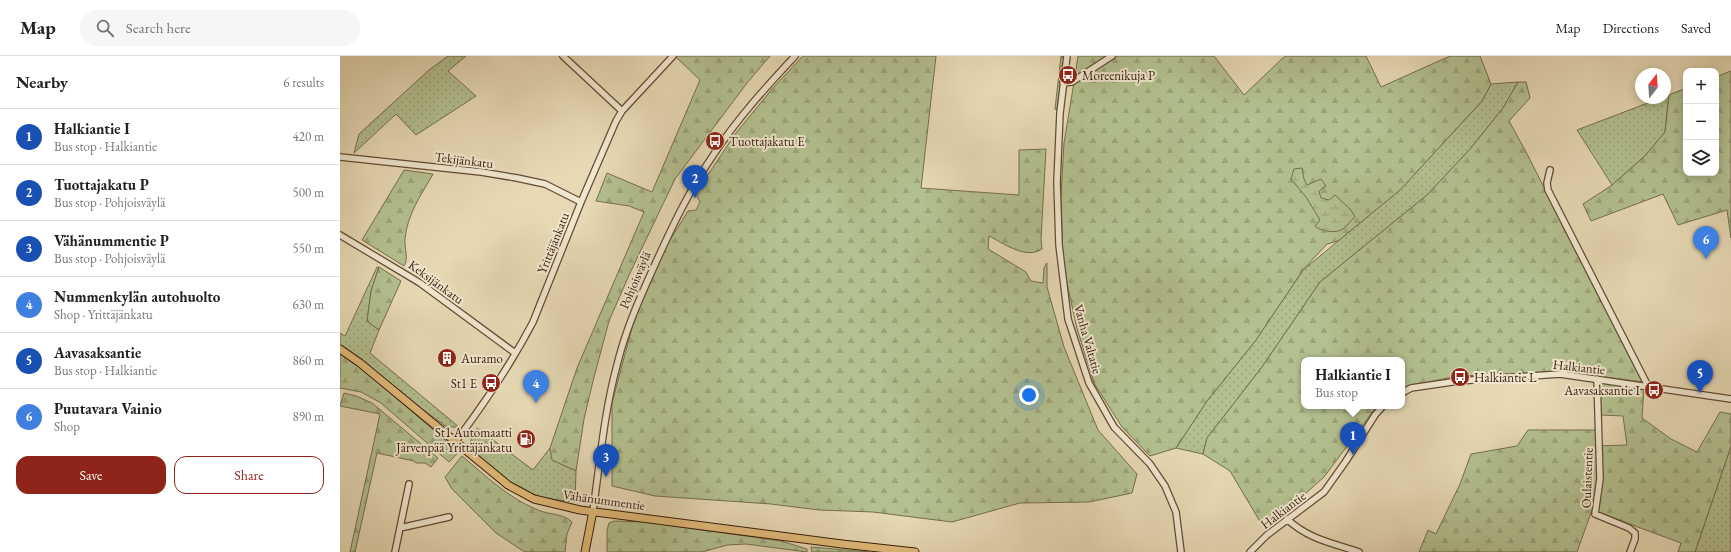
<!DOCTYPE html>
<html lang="en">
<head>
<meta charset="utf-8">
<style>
	:root { --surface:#fff; --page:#f6f6f6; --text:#222; --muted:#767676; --line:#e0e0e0; --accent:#8f2418 }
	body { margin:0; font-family:"EB Garamond",serif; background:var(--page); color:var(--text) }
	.controls { position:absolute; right:12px; top:12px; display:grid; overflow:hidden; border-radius:8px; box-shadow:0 2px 10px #0003 }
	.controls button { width:36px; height:36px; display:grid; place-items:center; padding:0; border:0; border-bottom:1px solid var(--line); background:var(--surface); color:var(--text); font:20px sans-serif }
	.compass { position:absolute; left:1295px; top:12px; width:36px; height:36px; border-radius:50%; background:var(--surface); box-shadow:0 2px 10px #0003; rotate:17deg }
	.you { position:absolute; left:689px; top:339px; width:14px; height:14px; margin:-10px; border:3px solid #fff; border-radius:50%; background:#1a73e8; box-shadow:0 0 0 6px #1a73e833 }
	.badge { display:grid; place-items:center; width:26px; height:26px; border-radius:50%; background:var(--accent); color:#fff; font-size:13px; font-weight:700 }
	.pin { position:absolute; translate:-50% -33px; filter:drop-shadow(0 1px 2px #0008) }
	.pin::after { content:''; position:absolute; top:21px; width:14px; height:12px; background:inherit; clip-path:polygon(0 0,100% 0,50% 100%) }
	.popup { position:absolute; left:961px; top:301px; width:104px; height:52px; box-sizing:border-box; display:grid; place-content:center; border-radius:8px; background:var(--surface); filter:drop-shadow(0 1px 3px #0005); font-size:13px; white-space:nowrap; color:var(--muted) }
	.popup b { font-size:15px; color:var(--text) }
	.popup::after { content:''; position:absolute; left:50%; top:100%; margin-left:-8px; border:8px solid transparent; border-top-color:var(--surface) }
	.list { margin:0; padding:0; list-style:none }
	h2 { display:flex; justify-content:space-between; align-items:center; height:52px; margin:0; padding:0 16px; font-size:17px }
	h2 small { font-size:13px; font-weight:400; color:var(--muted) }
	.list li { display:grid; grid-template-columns:26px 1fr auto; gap:12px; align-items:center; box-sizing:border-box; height:56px; padding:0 16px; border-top:1px solid var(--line) }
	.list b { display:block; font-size:15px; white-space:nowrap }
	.list p { margin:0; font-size:13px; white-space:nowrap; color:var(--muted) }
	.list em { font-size:13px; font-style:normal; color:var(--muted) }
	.actions { display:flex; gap:8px; padding:12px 16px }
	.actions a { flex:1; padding:9px 0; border:1px solid var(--accent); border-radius:12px; text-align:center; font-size:14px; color:var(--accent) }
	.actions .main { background:var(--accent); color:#fff }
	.icon { flex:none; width:22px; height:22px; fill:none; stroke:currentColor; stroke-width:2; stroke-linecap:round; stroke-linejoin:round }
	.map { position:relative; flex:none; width:1391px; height:496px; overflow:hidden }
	header { display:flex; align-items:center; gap:24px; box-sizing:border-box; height:56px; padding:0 20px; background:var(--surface); border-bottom:1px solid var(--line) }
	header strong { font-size:19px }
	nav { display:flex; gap:22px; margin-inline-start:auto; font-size:14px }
	.search { width:280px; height:36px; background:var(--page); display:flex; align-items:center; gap:10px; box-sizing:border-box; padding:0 14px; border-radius:22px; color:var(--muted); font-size:15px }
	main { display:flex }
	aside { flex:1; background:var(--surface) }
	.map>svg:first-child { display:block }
</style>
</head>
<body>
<header>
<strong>Map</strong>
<div class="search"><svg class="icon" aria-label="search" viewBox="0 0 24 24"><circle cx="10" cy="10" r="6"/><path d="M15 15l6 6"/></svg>Search here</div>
<nav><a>Map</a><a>Directions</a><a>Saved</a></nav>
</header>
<main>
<aside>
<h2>Nearby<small>6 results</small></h2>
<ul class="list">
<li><span class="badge" style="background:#1a4fb4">1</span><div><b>Halkiantie I</b><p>Bus stop · Halkiantie</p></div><em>420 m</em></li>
<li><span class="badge" style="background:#1a4fb4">2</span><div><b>Tuottajakatu P</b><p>Bus stop · Pohjoisväylä</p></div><em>500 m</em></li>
<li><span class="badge" style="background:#1a4fb4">3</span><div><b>Vähänummentie P</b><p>Bus stop · Pohjoisväylä</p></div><em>550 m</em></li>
<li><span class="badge" style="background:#3f7fe0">4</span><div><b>Nummenkylän autohuolto</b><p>Shop · Yrittäjänkatu</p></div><em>630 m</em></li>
<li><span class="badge" style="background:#1a4fb4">5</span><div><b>Aavasaksantie</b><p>Bus stop · Halkiantie</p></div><em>860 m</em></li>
<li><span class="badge" style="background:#3f7fe0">6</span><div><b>Puutavara Vainio</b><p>Shop</p></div><em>890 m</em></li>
</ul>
<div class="actions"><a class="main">Save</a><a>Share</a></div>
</aside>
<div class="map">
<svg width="1391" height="496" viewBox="0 0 1391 496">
	<defs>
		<pattern id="green-dots" width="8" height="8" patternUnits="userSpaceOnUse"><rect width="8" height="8" fill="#b3c08f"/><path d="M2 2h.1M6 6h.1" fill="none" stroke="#9ba47a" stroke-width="1.8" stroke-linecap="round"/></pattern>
		<pattern id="forest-firs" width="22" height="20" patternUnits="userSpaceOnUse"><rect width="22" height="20" fill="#b3c08f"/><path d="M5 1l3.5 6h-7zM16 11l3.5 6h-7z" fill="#9ba47a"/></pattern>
		<pattern id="wetland-marsh" width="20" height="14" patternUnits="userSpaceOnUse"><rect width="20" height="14" fill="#b3c08f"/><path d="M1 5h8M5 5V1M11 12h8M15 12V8" fill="none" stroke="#9ba47a"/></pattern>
	</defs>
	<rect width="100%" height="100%" fill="#e6d9b4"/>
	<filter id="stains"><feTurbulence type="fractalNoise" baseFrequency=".005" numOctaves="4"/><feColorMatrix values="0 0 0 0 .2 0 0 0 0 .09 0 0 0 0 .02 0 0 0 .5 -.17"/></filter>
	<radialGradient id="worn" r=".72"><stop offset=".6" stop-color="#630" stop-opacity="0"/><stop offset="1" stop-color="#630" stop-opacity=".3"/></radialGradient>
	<path fill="url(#green-dots)" stroke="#756e4d" d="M108 0H126L108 15 136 40 76 79 56 58 14 97 19 78 89 14Z
		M721 0 724 1 717 54 715 53Z
		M1178 26 1163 52 1131 92 1087 139 980 226 922 311 867 382 863 398 836 392 867 345 916 284 963 214 1060 134 1142 45 1151 28Z
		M1329 39 1325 76 1305 100 1272 129 1237 74 1321 42H1325V40Z
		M37 211H39L31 235 27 265 39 274 30 297 119 371H107L0 294V277L5 280Z
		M137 372 193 414 210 392 213 404 236 415 235 446 203 442 175 431 128 392 133 379Z
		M1391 390V496H1355Z"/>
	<path fill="url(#forest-firs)" stroke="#756e4d" d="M335 0H430L407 27 335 123 290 217 269 265 254 321 244 363 236 415 212 404 210 392 237 312 304 156 289 150 256 145 267 117 312 136 360 24Z
		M463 0H596L581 132 679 139V94L706 93 701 183 702 193C686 204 663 187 649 180L648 193 686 216 691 225 703 227 704 212 707 207V231L724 291 758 374 797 418 792 437 749 446 680 447 612 466 533 456 479 454 431 448 315 440 272 430V347L293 268 322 197 348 155 356 154 360 146 356 138 359 132 396 77 432 33Z
		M738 0H767L735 21Z
		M775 0H874L904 39 945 0H1026L1041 31 1110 0H1140L1151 28 1142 45 1060 134 998 185 987 188 963 214 916 284 867 345 836 392 810 400 782 371 754 327 737 273 723 209 721 138 724 87 734 26Z
		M1391 15V182L1387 154 1338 169 1323 138 1251 165 1243 148 1272 129 1305 100 1325 76 1329 39 1346 32V117H1376V21Z
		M1178 26H1186L1190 42 1169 65 1185 94 1303 326 1226 316 1117 320 1070 330 1062 334V304H964V350H1037L984 421 925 474 890 415 863 398 867 382 922 311 980 226 1087 139 1131 92 1163 52Z
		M64 114 93 118C81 139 67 159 65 183 64 192 69 202 64 210L22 184Z
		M39 211 61 225 39 274 27 265 31 235Z
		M0 298 19 310 119 396 109 406 41 347 21 336 0 332Z
		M1259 327 1304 331 1302 362 1331 383 1357 396 1380 356 1391 358V390L1355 496H1338L1341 487 1252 454 1237 496H1079L1088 474 1096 478 1120 428 1131 398 1177 390 1188 374H1256L1257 390 1287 389 1283 360 1261 359Z
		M4 337 16 340 32 347 98 402 91 411 85 407H76L74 405 37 397 15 496H10L40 358 0 350Z
		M122 400C146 420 168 442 198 454 209 459 223 457 232 466L227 478 225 496H185L180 493 156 477 112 433 105 421Z
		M274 465 306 466 441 485 467 493V496L406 488 387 489 362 496H267V474L269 467Z
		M471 491 529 496H472Z"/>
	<path fill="url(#wetland-marsh)" stroke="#756e4d" d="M962 112 964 123 967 129 981 123 986 130 979 135 981 142 989 144 995 139 1011 154 1015 161C1011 164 1007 170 1003 173 996 178 980 175 975 170L980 164 966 141 951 123 954 113Z"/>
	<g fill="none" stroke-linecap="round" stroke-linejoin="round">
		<g stroke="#634b35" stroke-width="8">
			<path id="minor" d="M223 0 282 55
				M727 0 720 57 717 126 719 189 728 263 749 327 774 371 810 408 825 430 836 456 841 496
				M723 27 732 26 772 0
				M0 101 141 116 177 122 205 128 241 146
				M1210 114 1207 127 1208 134 1308 330
				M0 179 80 227 175 297
				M1257 323 1260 423 1255 458 1289 472 1295 477V483L1290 496
				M1062 337 1071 332 1119 325 1220 318 1391 343
				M116 385C144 348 171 308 193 266L241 146 276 65 282 55 333 0
				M253 455C260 406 264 357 277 309 285 276 298 246 312 215 330 175 349 134 374 98 397 63 426 31 455 0
				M947 463C968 483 992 487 1019 496
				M60 472 109 461
				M55 496 69 428
				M910 496 927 479 984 436 1006 405 1035 359 1043 350"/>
		</g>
		<g stroke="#371c0b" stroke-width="9">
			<path id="major" d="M0 293 20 307 168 429 194 443 240 454 502 488 575 496
				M245 496 253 455"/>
		</g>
		<use href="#minor" stroke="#efe6ce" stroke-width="5.5"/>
		<use href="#major" stroke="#e3bc7a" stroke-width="7"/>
	</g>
	<defs>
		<g id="bus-disc" transform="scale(1)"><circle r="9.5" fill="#8f2418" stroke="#efe6ce"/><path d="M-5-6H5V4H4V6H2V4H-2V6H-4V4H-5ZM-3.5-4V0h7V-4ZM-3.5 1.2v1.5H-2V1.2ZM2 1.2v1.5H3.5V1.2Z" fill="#fff"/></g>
		<g id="building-disc" transform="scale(1)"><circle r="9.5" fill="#8f2418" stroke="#efe6ce"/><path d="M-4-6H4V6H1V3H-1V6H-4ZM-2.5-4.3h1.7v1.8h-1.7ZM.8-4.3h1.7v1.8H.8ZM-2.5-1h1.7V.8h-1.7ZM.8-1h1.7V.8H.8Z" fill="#fff"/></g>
		<g id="fuel-disc" transform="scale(1)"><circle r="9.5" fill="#8f2418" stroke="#efe6ce"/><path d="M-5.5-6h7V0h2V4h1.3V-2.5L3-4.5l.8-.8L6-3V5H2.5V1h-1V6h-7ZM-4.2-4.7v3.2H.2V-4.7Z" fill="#fff"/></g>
	</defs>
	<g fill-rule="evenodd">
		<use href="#bus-disc" x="728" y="19"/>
		<use href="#bus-disc" x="375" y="85"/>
		<use href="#building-disc" x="107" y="302"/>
		<use href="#bus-disc" x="1120" y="321"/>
		<use href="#bus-disc" x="151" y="327"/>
		<use href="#bus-disc" x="1314" y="334"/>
		<use href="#fuel-disc" x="186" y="383"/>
	</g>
	<g text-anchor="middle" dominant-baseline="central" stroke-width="4" stroke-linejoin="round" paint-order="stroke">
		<g font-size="13" fill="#371c0b" stroke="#efe6ce" text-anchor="start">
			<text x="742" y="19">Moreenikuja P</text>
			<text x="389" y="85">Tuottajakatu E</text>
			<text x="121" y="302">Auramo</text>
			<text x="1134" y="321">Halkiantie L</text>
			<text x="137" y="327" text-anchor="end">St1 E</text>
			<text x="1300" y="334" text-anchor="end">Aavasaksantie I</text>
			<text x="172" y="376" text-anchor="end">St1 Automaatti<tspan x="172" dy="15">Järvenpää Yrittäjänkatu</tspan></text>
		</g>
		<g font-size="13" fill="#371c0b" stroke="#efe6ce">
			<text transform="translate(124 104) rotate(7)">Tekijänkatu</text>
			<text transform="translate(213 187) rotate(-68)">Yrittäjänkatu</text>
			<text transform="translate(295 224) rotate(-67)">Pohjoisväylä</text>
			<text transform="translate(96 226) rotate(36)">Keksijänkatu</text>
			<text transform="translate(748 283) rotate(74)">Vanha Valtatie</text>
			<text transform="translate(1239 311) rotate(6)">Halkiantie</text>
			<text transform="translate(1247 422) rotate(-88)">Oulaistentie</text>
			<text transform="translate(264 444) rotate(8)">Vähänummentie</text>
			<text transform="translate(943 454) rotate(-37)">Halkiantie</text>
		</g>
	</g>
	<rect width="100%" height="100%" filter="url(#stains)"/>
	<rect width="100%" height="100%" fill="url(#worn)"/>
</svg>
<div class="controls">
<button>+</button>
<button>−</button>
<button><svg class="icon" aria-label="layers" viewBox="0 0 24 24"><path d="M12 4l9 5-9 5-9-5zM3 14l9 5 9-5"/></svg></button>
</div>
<svg class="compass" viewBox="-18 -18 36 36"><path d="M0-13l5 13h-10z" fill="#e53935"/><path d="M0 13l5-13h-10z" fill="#767676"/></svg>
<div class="you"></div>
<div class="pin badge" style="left:1013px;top:399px;background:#1a4fb4">1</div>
<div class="popup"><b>Halkiantie I</b>Bus stop</div>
<div class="pin badge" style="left:355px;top:142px;background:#1a4fb4">2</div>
<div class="pin badge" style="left:266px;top:421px;background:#1a4fb4">3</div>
<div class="pin badge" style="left:196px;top:347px;background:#3f7fe0">4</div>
<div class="pin badge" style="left:1360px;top:337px;background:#1a4fb4">5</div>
<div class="pin badge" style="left:1366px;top:203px;background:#3f7fe0">6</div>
</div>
</main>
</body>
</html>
